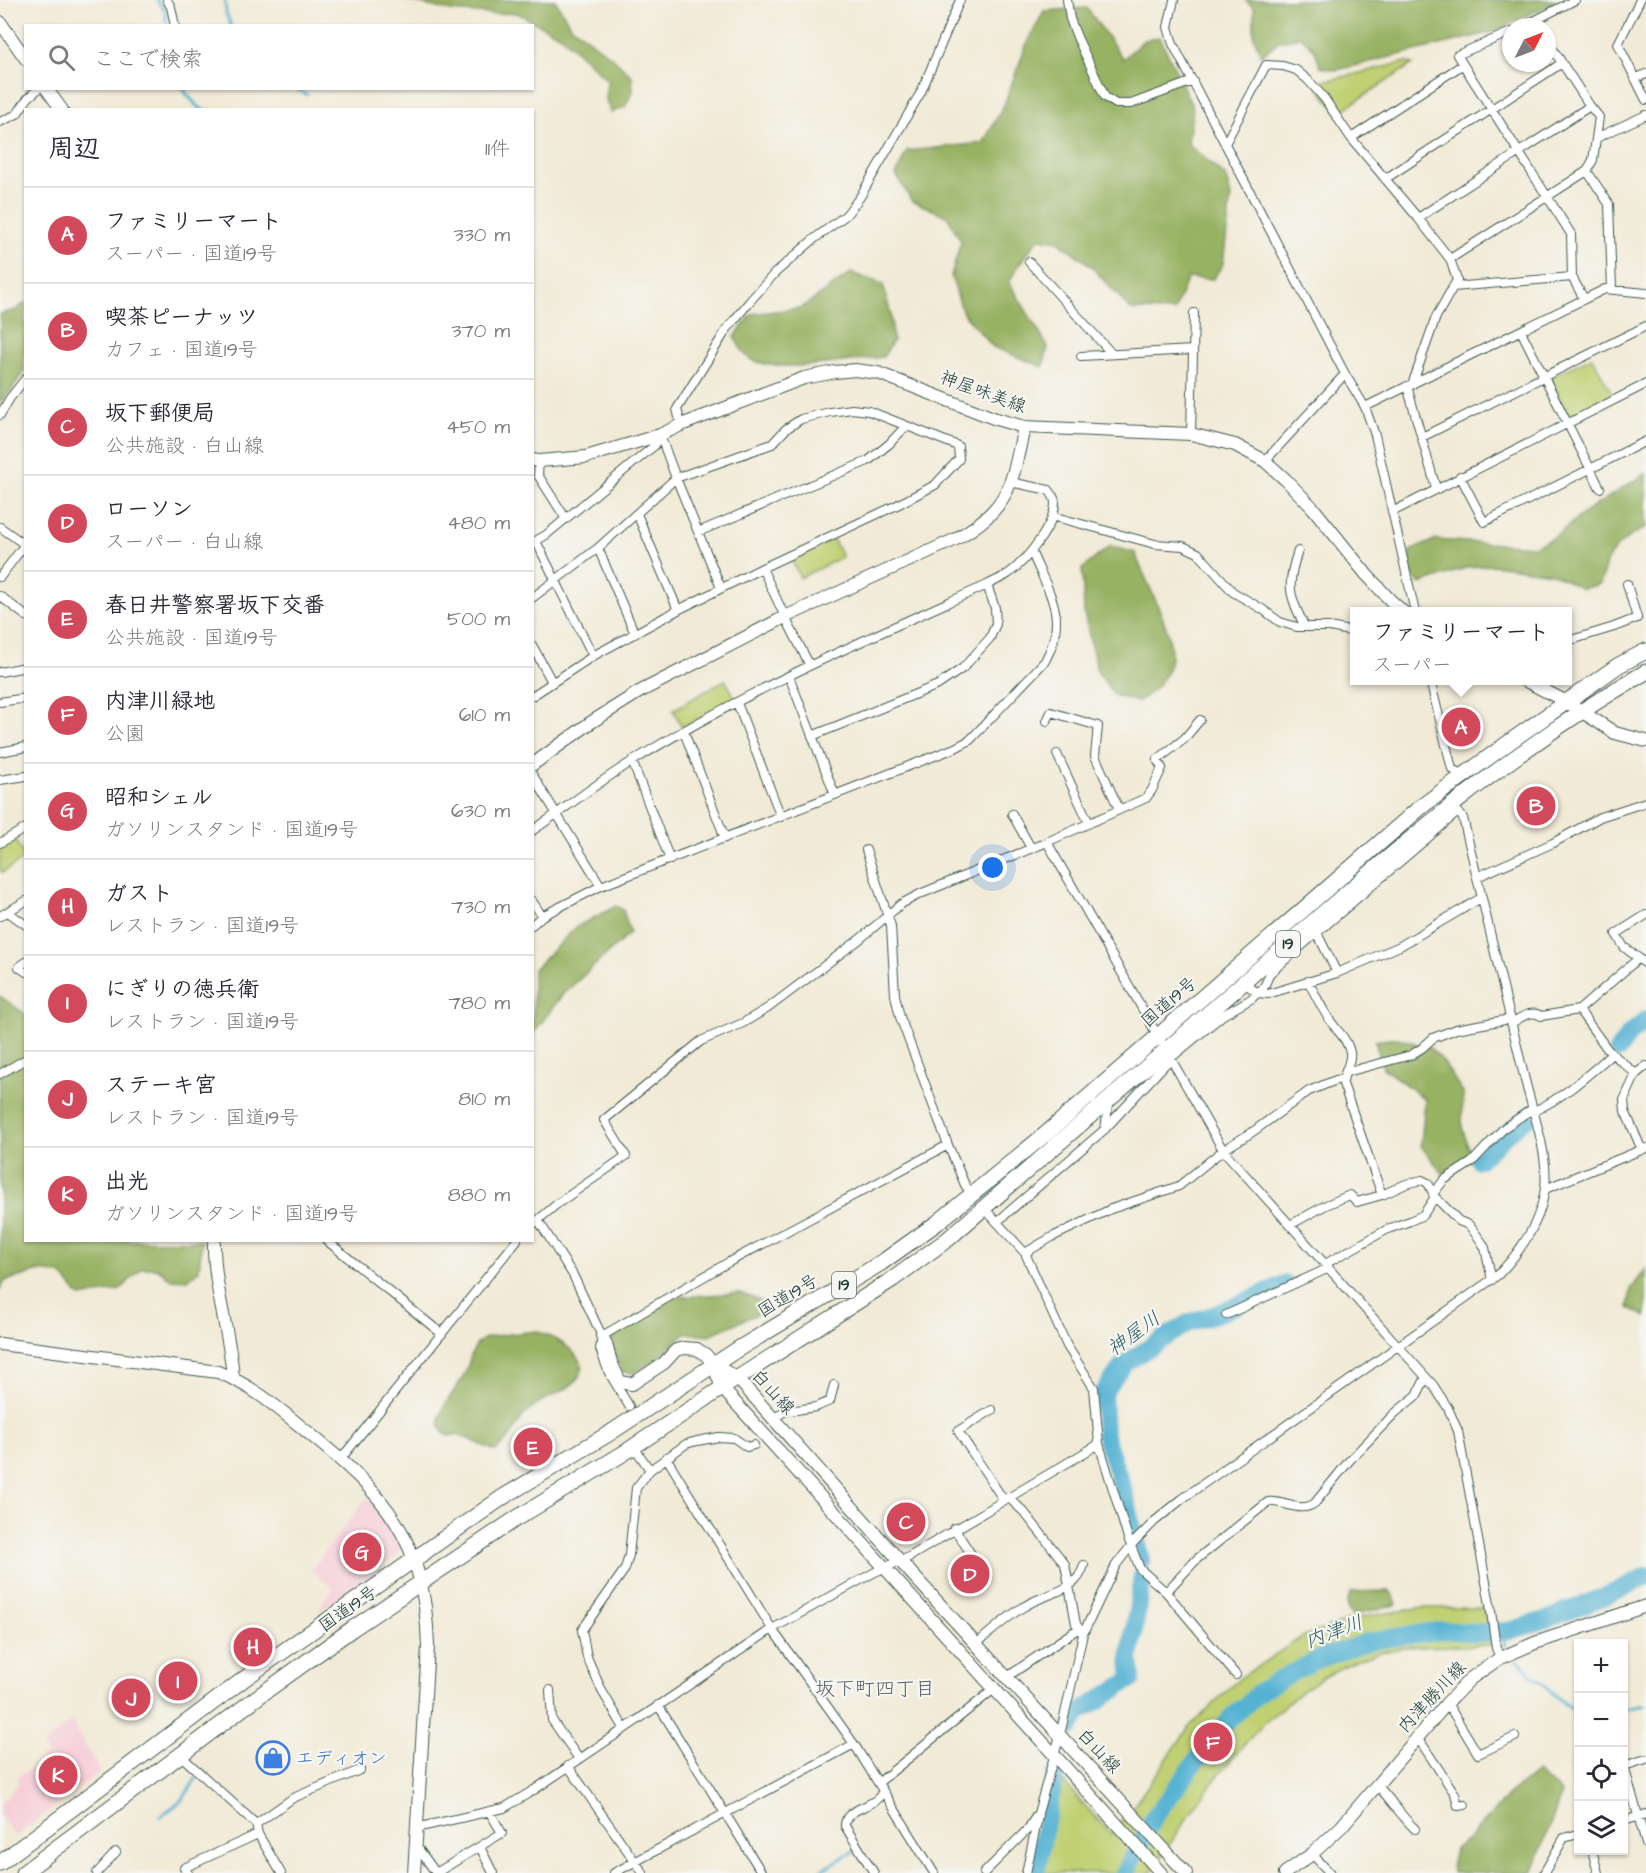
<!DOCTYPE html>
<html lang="ja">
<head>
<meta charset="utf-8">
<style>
	:root { --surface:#fff; --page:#f7f7f7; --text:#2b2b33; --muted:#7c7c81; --line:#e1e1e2; --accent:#d1495b }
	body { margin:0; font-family:"Architects Daughter","Klee One",sans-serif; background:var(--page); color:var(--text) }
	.controls { position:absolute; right:18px; bottom:18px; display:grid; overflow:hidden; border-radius:0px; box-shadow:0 2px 4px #0004 }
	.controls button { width:54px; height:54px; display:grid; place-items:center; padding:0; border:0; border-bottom:2px solid var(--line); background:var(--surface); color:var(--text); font:30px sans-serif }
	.compass { position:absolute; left:1502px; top:18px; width:54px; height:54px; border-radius:50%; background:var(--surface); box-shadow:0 2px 4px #0004; rotate:48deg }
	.you { position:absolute; left:993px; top:868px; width:21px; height:21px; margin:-15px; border:4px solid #fff; border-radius:50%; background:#1a73e8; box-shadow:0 0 0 9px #1a73e833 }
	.badge { display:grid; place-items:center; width:39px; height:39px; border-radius:50%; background:var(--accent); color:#fff; font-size:20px; font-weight:700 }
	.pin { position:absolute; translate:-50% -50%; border:3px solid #fff; box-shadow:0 2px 6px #0006 }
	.popup { position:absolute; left:1350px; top:607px; width:222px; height:78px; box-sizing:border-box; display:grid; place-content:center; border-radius:0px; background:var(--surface); filter:drop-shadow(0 2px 4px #0005); font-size:20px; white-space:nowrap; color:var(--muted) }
	.popup b { font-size:22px; color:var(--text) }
	.popup::after { content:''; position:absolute; left:50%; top:100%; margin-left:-12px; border:12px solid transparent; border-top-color:var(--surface) }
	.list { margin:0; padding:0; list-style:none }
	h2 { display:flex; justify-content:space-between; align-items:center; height:78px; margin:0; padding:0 24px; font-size:26px }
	h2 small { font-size:20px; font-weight:400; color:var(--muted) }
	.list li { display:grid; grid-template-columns:39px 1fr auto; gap:18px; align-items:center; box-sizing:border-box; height:96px; padding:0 24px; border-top:2px solid var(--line) }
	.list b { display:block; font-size:22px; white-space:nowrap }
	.list p { margin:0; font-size:20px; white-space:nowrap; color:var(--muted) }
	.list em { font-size:20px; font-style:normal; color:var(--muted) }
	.icon { flex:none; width:33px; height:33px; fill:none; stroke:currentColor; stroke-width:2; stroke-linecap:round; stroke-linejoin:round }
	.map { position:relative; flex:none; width:1646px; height:1873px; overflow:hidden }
	.search { position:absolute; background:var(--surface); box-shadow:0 2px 4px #0004; left:24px; top:24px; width:510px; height:66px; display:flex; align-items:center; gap:15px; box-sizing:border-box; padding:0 21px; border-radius:0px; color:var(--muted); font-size:22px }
	.panel { position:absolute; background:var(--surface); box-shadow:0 2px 4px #0004; left:24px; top:108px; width:510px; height:1134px; border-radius:0px }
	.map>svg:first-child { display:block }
</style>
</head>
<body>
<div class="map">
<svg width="1646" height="1873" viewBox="0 0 1646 1873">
	<rect width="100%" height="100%" fill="#f6f6f2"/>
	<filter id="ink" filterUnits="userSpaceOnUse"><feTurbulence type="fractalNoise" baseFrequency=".0167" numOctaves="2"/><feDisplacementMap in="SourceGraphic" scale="12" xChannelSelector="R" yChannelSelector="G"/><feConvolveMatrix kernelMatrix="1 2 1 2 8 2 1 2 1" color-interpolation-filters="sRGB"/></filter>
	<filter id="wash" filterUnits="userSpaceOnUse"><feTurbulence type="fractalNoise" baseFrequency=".008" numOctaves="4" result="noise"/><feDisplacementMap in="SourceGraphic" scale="24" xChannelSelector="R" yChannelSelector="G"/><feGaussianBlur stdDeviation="1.35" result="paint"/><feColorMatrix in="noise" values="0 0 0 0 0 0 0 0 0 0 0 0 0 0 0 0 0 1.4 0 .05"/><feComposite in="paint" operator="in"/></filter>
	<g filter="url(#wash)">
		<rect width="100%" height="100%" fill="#f1ead6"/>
		<path fill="#f6cfd9" d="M368 1496 386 1520 401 1546 396 1557 319 1611 318 1609 333 1588 311 1570Z
			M72 1720 100 1772 15 1837 0 1815V1804L19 1783 16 1779 47 1754 42 1745Z
			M1578 1746V1809L1567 1765 1572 1753Z"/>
		<path fill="#c0d072" stroke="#708653" stroke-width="1.5" d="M1406 62 1413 64 1338 113 1313 81 1330 80Z
			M1592 357 1613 395 1572 416 1568 415 1550 380 1552 376Z
			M833 539 842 557 800 578 791 559Z
			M725 680 736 699 682 727 673 710Z
			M15 839 25 858 2 873 0 869V848Z
			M1419 1608H1482L1486 1613 1492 1645C1469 1646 1446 1646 1423 1647 1414 1648 1405 1647 1396 1649 1283 1670 1209 1783 1151 1873H1040L1048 1820 1058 1776 1111 1834 1138 1800 1190 1726 1240 1678 1302 1637 1351 1619Z"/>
		<path fill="#98b264" stroke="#5c784c" stroke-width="1.5" d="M404 0H555L570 25 613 58 632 76 633 91 625 107 610 113 606 99 607 80 561 36 517 13 491 14 451 11Z
			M1245 0H1559L1493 32 1337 70 1320 67 1315 50 1301 37 1279 41 1261 56 1254 37V8Z
			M1087 8 1123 59 1144 40 1160 37 1193 108 1188 144 1226 177 1231 197 1223 264 1213 279 1188 278 1174 311 1131 310 1091 266 1058 241 1039 238 1022 260 1009 282 1048 347 1043 367 993 347 963 313 951 276 961 241 947 216 912 201 896 175 907 151 983 143 1004 105 1027 43 1044 11Z
			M851 273 883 284 891 316 893 341 883 357C850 360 779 374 750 359 744 355 738 344 734 337L752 314 801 308Z
			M25 303 24 371 11 391 0 402V314L16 310Z
			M1646 473V527C1631 535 1615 545 1607 561 1604 567 1603 577 1600 584L1582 589 1552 573 1493 565 1468 567 1420 584 1409 570 1410 551 1435 540 1534 546 1554 537 1584 513Z
			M1110 546 1136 553 1138 561C1148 585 1177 639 1170 663 1165 681 1152 692 1138 702L1114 695 1097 671 1084 613 1082 569Z
			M616 906 623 910 630 933 563 994 533 1034V970L576 927Z
			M0 996 25 1014 26 1240 202 1241 199 1270 188 1280 171 1279 157 1268H142L120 1290 80 1297 61 1274 40 1271 5 1281 0 1290Z
			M1398 1038 1430 1048 1442 1060 1463 1093 1462 1127 1472 1159 1444 1175 1421 1146 1425 1099 1383 1068 1375 1041Z
			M1646 1269V1317L1628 1307 1631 1289Z
			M740 1293 761 1301 762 1312 709 1335 685 1333 658 1359 633 1373 622 1372 610 1343 615 1333 677 1297Z
			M536 1331C558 1340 572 1345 583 1367 575 1394 549 1392 529 1410 519 1418 517 1428 510 1437 506 1442 500 1446 496 1451 484 1447 468 1437 457 1435 451 1434 454 1437 448 1435 424 1425 457 1388 464 1376 470 1364 470 1348 482 1340 488 1335 526 1333 536 1331Z
			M1390 1591 1397 1603 1396 1605 1351 1615C1345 1607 1347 1600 1352 1592Z
			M1537 1772 1562 1793 1532 1873H1453L1451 1866 1455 1849 1471 1837 1508 1795Z"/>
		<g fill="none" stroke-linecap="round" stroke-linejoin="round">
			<path stroke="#54b2d3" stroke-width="3" d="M157 0 165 11 167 26
				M225 0 226 13 231 26
				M184 88 185 92 197 106 204 110
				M295 88 307 95
				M1502 1632 1505 1646
				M1517 1660 1568 1707 1578 1711
				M1624 1709 1646 1705
				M160 1817 182 1800 196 1779
				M816 1873 857 1849"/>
			<path stroke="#54b2d3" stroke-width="18" d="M1618 1050 1629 1034 1641 1025 1646 1019
				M1479 1160 1507 1133 1530 1116
				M1141 1560 1125 1496 1105 1436 1103 1395 1106 1389 1124 1364 1188 1323 1222 1312 1285 1284
				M1071 1727 1078 1713 1132 1679 1130 1659 1142 1576
				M1036 1873 1055 1775
				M1125 1873 1154 1817 1213 1739 1231 1718 1262 1690 1293 1672 1319 1659 1370 1641 1444 1630 1475 1633 1509 1631 1551 1618 1617 1591 1646 1576"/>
		</g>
	</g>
	<g filter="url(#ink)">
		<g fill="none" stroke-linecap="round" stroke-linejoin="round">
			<g stroke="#3e574c" stroke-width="10">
				<path id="street" d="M167 0 171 7 175 26
					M1067 0 1070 19 1077 37 1105 97 1116 104H1131L1193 81
					M1174 0 1168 27 1173 44 1345 374 1365 407 1375 435 1415 612
					M1640 0 1618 44 1646 100
					M1522 27 1575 0
					M1511 32 1457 55 1571 234 1572 277 1584 299
					M1547 40 1590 106 1599 117 1593 160 1587 171 1609 204 1612 289
					M1636 78 1646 74
					M0 122 17 114 28 98 39 88
					M1351 138 1462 65
					M1596 138 1646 115
					M1225 144 1266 65 1283 66 1296 70 1308 80 1324 98 1351 138 1418 218 1450 259 1457 280 1436 317 1412 385
					M1385 179 1562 63
					M1418 218 1590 106
					M1450 259 1587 171
					M1029 262 1112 354
					M1453 287 1572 277
					M1521 331 1600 488
					M1081 356 1193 350
					M1407 386 1436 488
					M1365 407 1605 289 1646 293
					M0 415 10 398 26 378
					M681 425 677 409 727 329 750 301 775 273 814 239 846 215 860 197 921 92 960 0
					M1191 434 1194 313
					M1422 437 1646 326
					M539 461 538 475 566 519
					M1265 461 1345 374
					M1460 476 1484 522 1646 441
					M1392 512 1646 384
					M637 514 678 610
					M1052 516 1155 544 1183 546 1198 553 1233 592 1262 609 1280 622 1297 627H1330L1354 632
					M0 527 24 544
					M698 532 868 461 889 444 906 426
					M536 541 593 656
					M532 543 546 535 654 446 660 435 676 478 721 588
					M598 548 635 634
					M1298 551C1286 585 1289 596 1305 627
					M762 568 785 617 809 664
					M0 577 26 543
					M0 596 26 616
					M532 598 598 548 676 478 772 444 786 429 801 419 830 412 852 409 869 411 958 446 959 459 935 485 897 505 762 568 678 610 593 656 532 696
					M1568 641 1614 627 1637 618 1627 584
					M532 645 552 682
					M0 672 26 667
					M789 676 835 795
					M1430 680 1452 769 1463 775
					M0 702 26 698
					M737 703 781 817
					M1047 721 1051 712 1098 726 1095 756 1119 809
					M684 732 725 838
					M812 736 938 685 963 668 990 638 996 624 995 608 987 585
					M0 752 26 747
					M1057 754 1089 823
					M632 761 670 860
					M532 774 601 886
					M0 780 26 776
					M1012 814 1031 848
					M532 831C566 808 598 782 633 761 745 691 867 639 987 585 994 581 1002 578 1008 574 1026 561 1055 525 1055 503 1055 498 1052 494 1049 490L1010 482
					M1047 842 1223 1150 1433 1385 1448 1408 1458 1431 1490 1604 1496 1648 1500 1658
					M0 843 26 828
					M866 850 891 926 895 995 900 1017 948 1145 965 1185 973 1196
					M1477 877 1553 843 1600 817 1646 802
					M532 901 542 916
					M8 912 26 925
					M1646 915 1616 934 1624 947 1646 964
					M0 916 26 901
					M532 925 542 916 601 886 955 748 970 740 1045 661C1069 617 1049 594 1032 553
					M1317 933 1337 973
					M26 962 19 967 26 972
					M1308 981C1315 994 1321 1007 1329 1019 1336 1030 1347 1038 1350 1052 1352 1064 1342 1073 1343 1084L1382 1195
					M1244 983 1258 993 1268 994 1337 973 1400 946 1481 898
					M1579 1010 1608 1050 1636 1074
					M1511 1023C1521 1018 1531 1009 1541 1016L1579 1010 1639 958
					M1347 1072 1411 1055 1422 1048 1433 1038 1456 1029 1510 1019
					M0 1074 26 1059
					M1532 1112C1563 1098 1587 1076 1612 1054
					M1105 1129 1109 1100
					M1642 1150 1625 1111 1624 1100 1636 1074 1646 1066
					M1545 1189 1646 1148
					M1433 1194 1444 1180 1472 1162 1504 1128 1532 1109
					M984 1208 1025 1253 1067 1346 1094 1388 1099 1444 1128 1538 1140 1569 1166 1592 1236 1675
					M538 1220 573 1275 602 1336 600 1349 609 1373 629 1406
					M998 1221 1104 1130 1171 1058 1223 1015 1251 999 1264 987 1270 973 1458 812
					M532 1225 557 1204 626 1156 604 1120 701 1041 743 1023 768 1008 860 939 901 904 920 894 1047 842 1146 798 1152 790 1162 768 1157 760 1184 739 1200 720
					M1290 1225 1326 1205 1350 1195 1357 1202 1382 1195 1406 1184 1422 1180 1428 1183 1435 1197 1459 1221 1469 1225 1481 1241 1485 1248 1492 1280
					M326 1240 442 1334
					M1025 1253 1052 1237 1111 1209 1179 1186 1223 1150 1251 1133 1309 1091 1336 1080 1343 1079
					M1325 1264 1388 1229 1410 1221 1423 1215 1435 1197
					M1226 1315 1329 1268
					M602 1336 729 1262 948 1145
					M992 1410 958 1431 1003 1499
					M774 1419 783 1412 816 1407 830 1401 834 1385
					M634 1447 650 1470
					M666 1457 772 1629 854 1744 934 1873
					M340 1460 517 1240
					M1008 1497 1024 1512 1065 1564 1076 1624 1083 1634
					M954 1528 973 1557
					M1166 1592 1197 1559 1268 1502C1284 1500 1300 1514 1315 1503L1349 1461 1394 1414 1417 1395 1426 1377
					M976 1644C992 1631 1008 1616 1025 1606 1046 1592 1077 1593 1084 1565
					M1007 1677 1079 1628
					M550 1690 552 1720 579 1759
					M1447 1703 1478 1754 1515 1737
					M658 1705 762 1873
					M624 1728 602 1691 587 1657 582 1630 625 1569 629 1555 636 1488 650 1470 686 1444 697 1441 719 1437 734 1438 747 1447 754 1445
					M1416 1739 1422 1744 1455 1794 1458 1806 1465 1805
					M180 1755 256 1824 258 1834 281 1873
					M568 1766 643 1873
					M1624 1766 1646 1844
					M1624 1766 1646 1759
					M878 1783 994 1689
					M1378 1786C1391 1800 1401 1816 1415 1829
					M1624 1821 1646 1814
					M256 1824 293 1798 360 1770
					M416 1828 504 1808 534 1790 772 1629 875 1572 909 1557 1099 1444
					M415 1844 436 1873
					M480 1847 493 1873
					M1592 1850 1598 1873
					M1312 1854 1330 1873
					M97 1873 116 1852
					M188 1873 184 1868 258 1834
					M436 1873 502 1833 489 1811
					M614 1873 854 1744
					M874 1873 845 1826C844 1810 867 1808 877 1799 880 1797 881 1794 883 1791
					M984 1873 1028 1829 1038 1813 1060 1735 1083 1634 1116 1565 1134 1542 1155 1521 1182 1499 1498 1275C1520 1252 1541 1221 1545 1188 1549 1154 1532 1110 1524 1076 1504 990 1483 904 1463 818L1452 804
					M1026 1873 1038 1817
					M1544 1873 1564 1838 1578 1834"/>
			</g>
			<g stroke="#3e574c" stroke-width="14">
				<path id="secondary" d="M0 22 26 59
					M46 88 62 110
					M532 460 539 461 586 457 660 435 681 425 804 378 835 372 855 370 878 373 996 419 1024 427 1191 434 1235 445 1265 461 1286 480 1313 508 1366 574 1391 601 1403 612
					M1524 680 1567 702 1615 733 1646 741
					M532 765 590 723 639 692 785 617 954 540C1010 508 1011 487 1024 427
					M214 1240C213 1287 230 1332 233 1378
					M602 1336 606 1344 611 1362 620 1382 632 1384 664 1363 676 1350 684 1348 697 1349 706 1355 713 1364 722 1388 1161 1873
					M0 1344 218 1372C251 1385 277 1407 305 1430 385 1495 425 1537 428 1646L414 1873
					M713 1364 738 1379 900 1561 1186 1873
					M1285 1873 1312 1854 1341 1827 1447 1703 1470 1679 1500 1658 1535 1643 1646 1606"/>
			</g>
			<g stroke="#3e574c" stroke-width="17">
				<path id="highway" d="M0 1863 248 1676 503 1497 610 1433 738 1349 881 1263 937 1223 1047 1133 1422 806 1515 738 1619 665 1646 651
					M23 1873 259 1696 352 1629 517 1518 624 1453 722 1388 893 1279 948 1239C1049 1151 1151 1064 1252 975 1377 866 1501 755 1646 672"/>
			</g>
			<use href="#street" stroke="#fff" stroke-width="8"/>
			<use href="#secondary" stroke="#fff" stroke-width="12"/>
			<use href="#highway" stroke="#fff" stroke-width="15"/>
		</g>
	</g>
	<defs>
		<g id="shop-ring" transform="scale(1.725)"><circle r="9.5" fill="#f6f6f2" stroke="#3f7fe0" stroke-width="1.5"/><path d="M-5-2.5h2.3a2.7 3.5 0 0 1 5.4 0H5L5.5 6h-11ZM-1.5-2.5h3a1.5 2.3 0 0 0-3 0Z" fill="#3f7fe0"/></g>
	</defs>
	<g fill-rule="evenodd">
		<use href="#shop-ring" x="273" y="1758"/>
	</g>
	<g text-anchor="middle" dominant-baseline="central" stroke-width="4.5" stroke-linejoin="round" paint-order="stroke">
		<g fill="#f6f6f2" stroke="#60746d" stroke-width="1.5">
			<rect x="1276" y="931" width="24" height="26" rx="4.5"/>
			<rect x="832" y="1272" width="24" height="26" rx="4.5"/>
		</g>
		<g font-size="16" font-weight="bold" fill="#1f3d34">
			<text x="1288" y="944">19</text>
			<text x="844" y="1285">19</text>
		</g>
		<g font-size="18" fill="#1f3d34" stroke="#f6f6f2">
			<text transform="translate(983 392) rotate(20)">神屋味美線</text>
			<text transform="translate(1169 1002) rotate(-41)">国道19号</text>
			<text transform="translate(788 1296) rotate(-31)">国道19号</text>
			<text transform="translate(773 1392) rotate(48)">白山線</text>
			<text transform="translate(348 1609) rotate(-35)">国道19号</text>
			<text transform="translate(1432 1697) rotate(-47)">内津勝川線</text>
			<text transform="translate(1099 1751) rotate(47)">白山線</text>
		</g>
		<g font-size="18" fill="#366cbe" stroke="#f6f6f2" text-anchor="start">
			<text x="296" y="1758">エディオン</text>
		</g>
		<g font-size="20" font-style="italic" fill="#2f6064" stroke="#f6f6f2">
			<text transform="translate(1134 1334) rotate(-36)">神屋川</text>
			<text transform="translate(1334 1632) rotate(-20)">内津川</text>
		</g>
		<g font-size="20" fill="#5c6267" stroke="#f6f6f2">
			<text x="875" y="1689">坂下町四丁目</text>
		</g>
	</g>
</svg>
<div class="controls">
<button>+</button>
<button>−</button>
<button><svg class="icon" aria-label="locate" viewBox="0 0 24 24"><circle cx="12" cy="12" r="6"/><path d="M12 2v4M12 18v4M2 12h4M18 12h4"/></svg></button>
<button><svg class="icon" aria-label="layers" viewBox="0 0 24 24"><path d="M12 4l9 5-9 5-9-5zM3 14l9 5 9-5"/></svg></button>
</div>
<svg class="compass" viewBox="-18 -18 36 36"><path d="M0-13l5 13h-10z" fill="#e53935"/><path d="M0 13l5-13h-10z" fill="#7c7c81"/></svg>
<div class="you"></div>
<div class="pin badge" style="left:1461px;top:727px">A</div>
<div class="popup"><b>ファミリーマート</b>スーパー</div>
<div class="pin badge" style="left:1536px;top:806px">B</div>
<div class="pin badge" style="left:906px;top:1522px">C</div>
<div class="pin badge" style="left:970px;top:1574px">D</div>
<div class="pin badge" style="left:533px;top:1447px">E</div>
<div class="pin badge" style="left:1213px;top:1742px">F</div>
<div class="pin badge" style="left:362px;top:1552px">G</div>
<div class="pin badge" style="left:253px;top:1647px">H</div>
<div class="pin badge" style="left:178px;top:1681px">I</div>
<div class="pin badge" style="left:131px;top:1698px">J</div>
<div class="pin badge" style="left:58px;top:1775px">K</div>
<div class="search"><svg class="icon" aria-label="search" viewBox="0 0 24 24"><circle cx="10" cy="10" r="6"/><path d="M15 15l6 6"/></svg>ここで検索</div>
<section class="panel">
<h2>周辺<small>11件</small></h2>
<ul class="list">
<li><span class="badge">A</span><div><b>ファミリーマート</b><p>スーパー · 国道19号</p></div><em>330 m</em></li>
<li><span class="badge">B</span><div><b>喫茶ピーナッツ</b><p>カフェ · 国道19号</p></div><em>370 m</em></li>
<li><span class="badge">C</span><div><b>坂下郵便局</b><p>公共施設 · 白山線</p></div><em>450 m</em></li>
<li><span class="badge">D</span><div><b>ローソン</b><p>スーパー · 白山線</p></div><em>480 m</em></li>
<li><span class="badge">E</span><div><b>春日井警察署坂下交番</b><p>公共施設 · 国道19号</p></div><em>500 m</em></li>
<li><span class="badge">F</span><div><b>内津川緑地</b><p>公園</p></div><em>610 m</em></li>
<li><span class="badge">G</span><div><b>昭和シェル</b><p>ガソリンスタンド · 国道19号</p></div><em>630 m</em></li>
<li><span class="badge">H</span><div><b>ガスト</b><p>レストラン · 国道19号</p></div><em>730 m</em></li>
<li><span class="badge">I</span><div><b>にぎりの徳兵衛</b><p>レストラン · 国道19号</p></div><em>780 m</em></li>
<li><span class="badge">J</span><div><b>ステーキ宮</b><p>レストラン · 国道19号</p></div><em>810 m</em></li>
<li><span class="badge">K</span><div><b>出光</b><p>ガソリンスタンド · 国道19号</p></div><em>880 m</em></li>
</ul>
</section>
</div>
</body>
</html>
